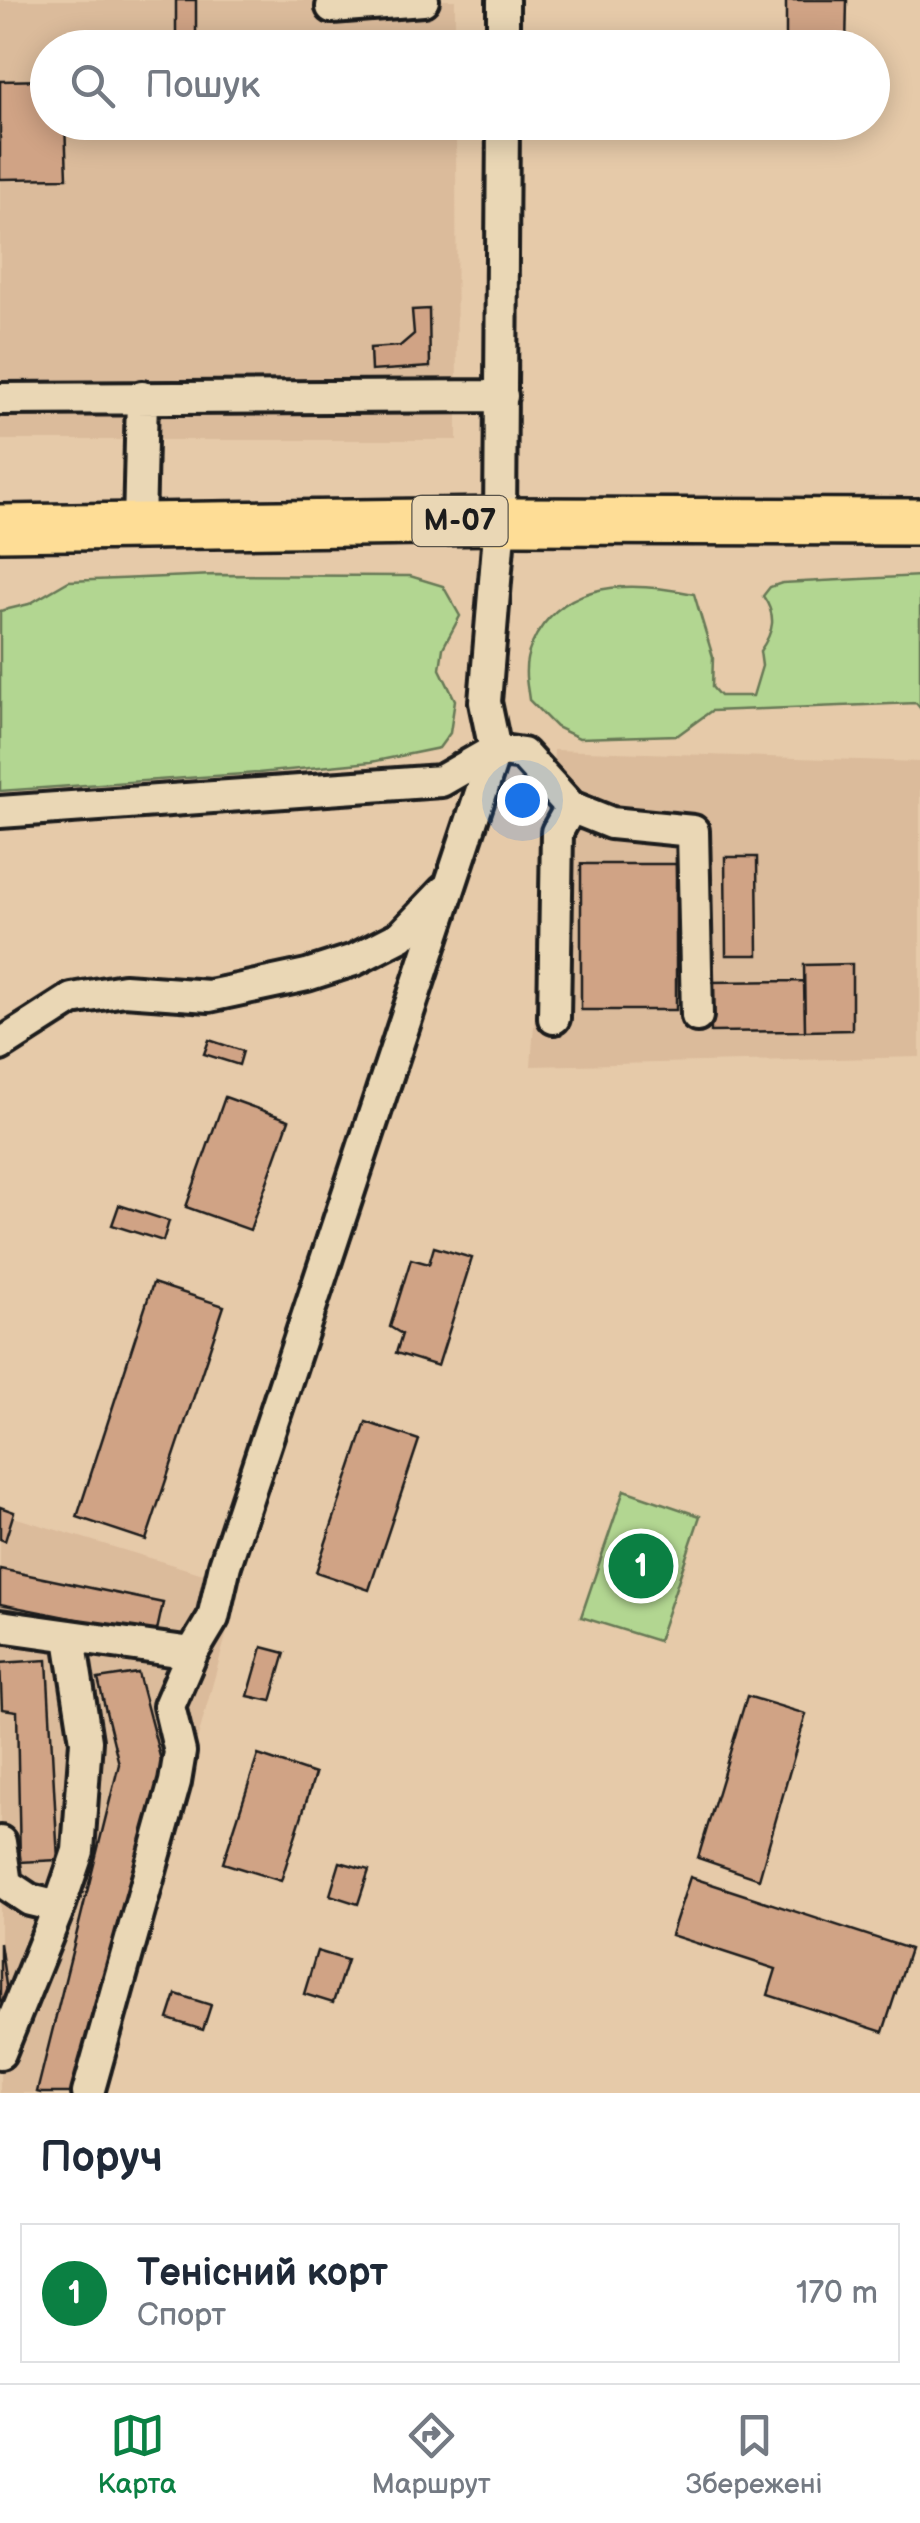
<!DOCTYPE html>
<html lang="uk">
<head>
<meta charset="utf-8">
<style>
	:root { --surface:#fff; --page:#f2f2f3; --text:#1f2937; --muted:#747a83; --line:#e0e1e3; --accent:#0b8043 }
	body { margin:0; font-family:"Balsamiq Sans",sans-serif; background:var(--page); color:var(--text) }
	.you { position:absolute; left:522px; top:800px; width:35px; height:35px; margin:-25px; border:8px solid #fff; border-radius:50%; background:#1a73e8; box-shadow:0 0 0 15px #1a73e833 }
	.badge { display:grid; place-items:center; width:65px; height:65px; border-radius:50%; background:var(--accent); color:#fff; font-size:32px; font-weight:700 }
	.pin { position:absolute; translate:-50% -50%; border:5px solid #fff; box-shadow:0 2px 10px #0006 }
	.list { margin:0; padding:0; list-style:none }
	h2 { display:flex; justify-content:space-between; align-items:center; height:130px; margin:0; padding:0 40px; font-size:42px }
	h2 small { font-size:32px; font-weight:400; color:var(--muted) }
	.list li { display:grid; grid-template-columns:65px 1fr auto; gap:30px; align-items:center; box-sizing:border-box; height:140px; margin:0 20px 20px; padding:0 20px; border:2px solid var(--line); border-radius:0px }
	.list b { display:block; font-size:38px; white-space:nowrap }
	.list p { margin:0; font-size:32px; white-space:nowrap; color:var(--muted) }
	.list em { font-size:32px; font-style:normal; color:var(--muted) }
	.icon { flex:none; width:55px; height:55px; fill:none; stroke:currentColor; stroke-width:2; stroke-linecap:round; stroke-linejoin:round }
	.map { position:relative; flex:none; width:920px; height:2093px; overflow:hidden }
	.search { position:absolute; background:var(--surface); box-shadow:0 5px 25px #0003; left:30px; right:30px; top:30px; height:110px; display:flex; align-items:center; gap:25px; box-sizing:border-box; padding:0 35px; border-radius:55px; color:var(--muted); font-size:38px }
	.sheet { height:290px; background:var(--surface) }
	nav { display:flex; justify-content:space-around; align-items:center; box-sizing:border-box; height:140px; border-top:2px solid var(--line); background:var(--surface); font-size:28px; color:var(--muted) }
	nav a { display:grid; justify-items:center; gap:5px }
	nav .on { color:var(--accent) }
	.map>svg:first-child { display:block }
</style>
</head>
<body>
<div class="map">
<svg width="920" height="2093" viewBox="0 0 920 2093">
	<rect width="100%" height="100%" fill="#e6caa9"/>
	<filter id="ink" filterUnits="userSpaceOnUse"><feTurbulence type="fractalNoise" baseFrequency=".01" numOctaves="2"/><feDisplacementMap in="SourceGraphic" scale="20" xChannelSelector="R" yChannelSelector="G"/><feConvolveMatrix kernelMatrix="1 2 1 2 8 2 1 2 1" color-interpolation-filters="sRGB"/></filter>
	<g filter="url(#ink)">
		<path fill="#dbbb9b" d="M0 0H455V47L48 48V122L456 123 457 440H0Z
			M554 750 920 762V1057L531 1066Z
			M0 1513 240 1585 100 2093H0Z"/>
		<path fill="#b2d691" stroke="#677956" stroke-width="2.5" d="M215 575 410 576 443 586 460 616 443 648 440 669 455 700 450 733 439 748 371 762 258 773 0 791V611L29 604 69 581Z
			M920 576V708L916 703 711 711 678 735 579 738 556 727 529 700C528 690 525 679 526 669 526 654 534 637 543 625 579 578 641 583 694 594L713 657 712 687 720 696H753L762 666 760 651C774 631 777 616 763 596L770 587 782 583Z
			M624 1490 700 1516 658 1641 581 1617Z"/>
		<path fill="#d0a385" stroke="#1c1c1c" stroke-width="2.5" d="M176 0H196V48H176Z
			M786 0H847L846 48H786Z
			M48 80V122H65L67 178 0 179V81Z
			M785 122H845V128L785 130Z
			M429 309 430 367 371 371 370 348 400 346 414 334 412 310Z
			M725 857H757L758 955H726Z
			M581 864H676V1010H581Z
			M852 964V1030L805 1031 804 965Z
			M804 981 805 1031 711 1032 710 982Z
			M209 1040 243 1051 239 1065 204 1054Z
			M225 1097 289 1120 250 1230 186 1207Z
			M119 1205 169 1221 163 1241 112 1225Z
			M434 1247 472 1258 438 1366 396 1353 402 1334 390 1327 411 1259 429 1264Z
			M153 1283 224 1306 146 1540 77 1517Z
			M366 1422 419 1440 369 1590 316 1572Z
			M0 1507 14 1512 5 1541 0 1539Z
			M0 1569 163 1603 156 1635 0 1604Z
			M262 1647 285 1653 271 1701 248 1696Z
			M47 1660 58 1860 20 1862 17 1711 2 1709 0 1663Z
			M138 1673 163 1768 72 2093H41L37 2092 119 1764 98 1679Z
			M747 1696 806 1714 759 1879 698 1858Z
			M258 1755 315 1774 281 1881 223 1863Z
			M340 1862 369 1870 358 1904 330 1895Z
			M690 1877 910 1949 883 2032 768 1995 776 1969 671 1935Z
			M0 1943 8 1999 0 2001Z
			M317 1951 347 1960 333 2003 304 1994Z
			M176 1994 211 2005 203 2030 168 2019Z"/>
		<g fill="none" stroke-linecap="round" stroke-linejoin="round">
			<g stroke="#1c1c1c" stroke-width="38">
				<path id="minor" d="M332 7 423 0
					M503 48V0
					M0 399 502 396
					M139 527 142 397
					M0 812 441 781 495 750 523 754 571 807 611 823 693 831 697 1016
					M554 1018 557 832 571 807
					M0 1045 72 999 124 990 209 996 307 975 354 960 401 936 444 891
					M0 1626 192 1653
					M0 1842 6 1884 30 1900 59 1907
					M0 2053 59 1907 78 1851 86 1741 70 1638
					M88 2093 175 1782 180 1752 169 1706 192 1653 213 1618 225 1565 495 750 485 702 500 521 503 122"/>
			</g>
			<g stroke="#1c1c1c" stroke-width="52">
				<path id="highway" d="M0 528 500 521 920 522"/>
			</g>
			<use href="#minor" stroke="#ead7b5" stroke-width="30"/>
			<use href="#highway" stroke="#fedd96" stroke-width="45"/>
		</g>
	</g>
	<g text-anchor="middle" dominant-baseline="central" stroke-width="10" stroke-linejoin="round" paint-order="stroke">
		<rect fill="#ead7b5" stroke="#5a544a" stroke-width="2.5" x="412.5" y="496" width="95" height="50" rx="8"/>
		<g font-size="30" font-weight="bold" fill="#1c1c1c">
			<text x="460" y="521">М-07</text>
		</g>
	</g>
</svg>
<div class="you"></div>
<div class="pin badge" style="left:641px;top:1566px">1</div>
<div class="search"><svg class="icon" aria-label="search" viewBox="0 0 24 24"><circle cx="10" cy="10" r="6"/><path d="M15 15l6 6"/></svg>Пошук</div>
</div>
<section class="sheet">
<h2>Поруч<small></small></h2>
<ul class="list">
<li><span class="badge">1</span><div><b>Тенісний корт</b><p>Спорт</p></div><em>170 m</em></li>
</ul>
</section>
<nav>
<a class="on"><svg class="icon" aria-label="map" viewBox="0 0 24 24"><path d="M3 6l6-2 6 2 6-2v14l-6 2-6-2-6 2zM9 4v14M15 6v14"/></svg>Карта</a>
<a><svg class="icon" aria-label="directions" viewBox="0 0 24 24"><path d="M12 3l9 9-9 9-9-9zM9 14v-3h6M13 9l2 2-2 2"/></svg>Маршрут</a>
<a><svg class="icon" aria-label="saved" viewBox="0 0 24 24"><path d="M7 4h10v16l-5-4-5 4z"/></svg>Збережені</a>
</nav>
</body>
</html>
